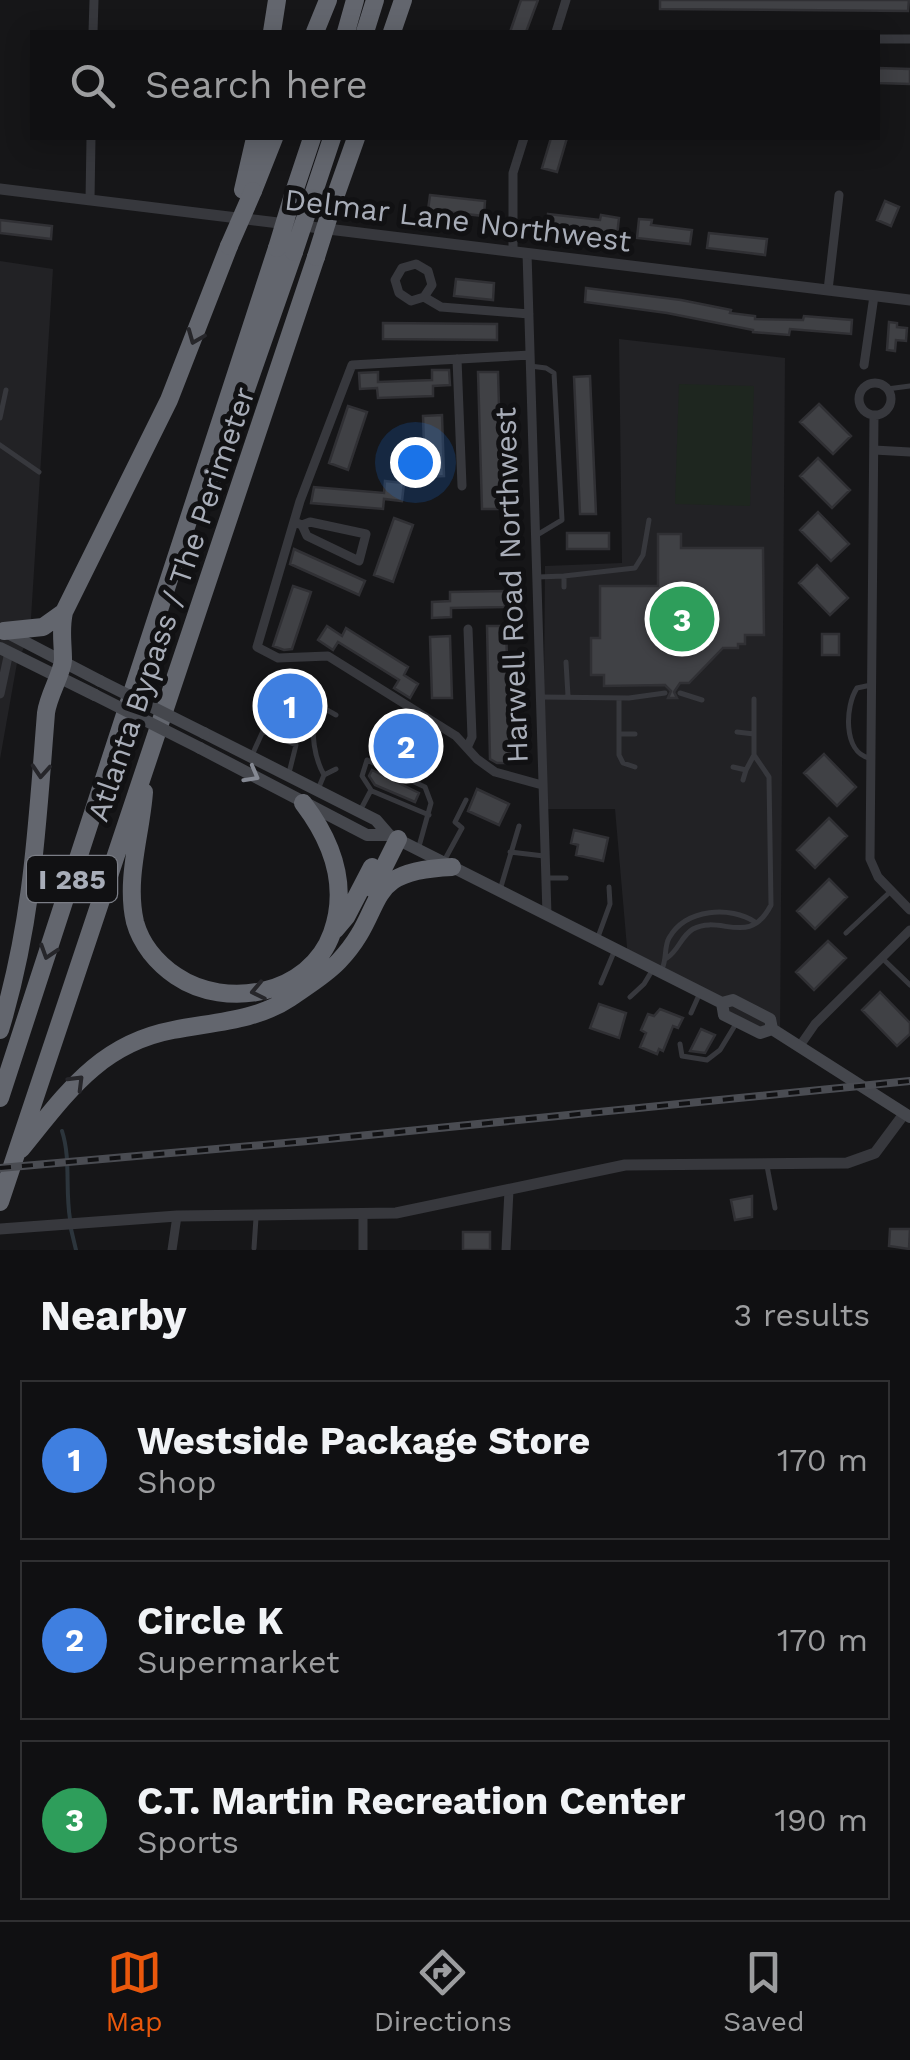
<!DOCTYPE html>
<html lang="en">
<head>
<meta charset="utf-8">
<style>
	:root { --surface:#101012; --page:#1e1e20; --text:#f1f3f6; --muted:#9c9d9f; --line:#303032; --accent:#ea580c }
	body { margin:0; font-family:"Work Sans",sans-serif; background:var(--page); color:var(--text) }
	.you { position:absolute; left:415px; top:462px; width:35px; height:35px; margin:-25px; border:8px solid #fff; border-radius:50%; background:#1a73e8; box-shadow:0 0 0 15px #1a73e833 }
	.badge { display:grid; place-items:center; width:65px; height:65px; border-radius:50%; background:var(--accent); color:#fff; font-size:32px; font-weight:700 }
	.pin { position:absolute; translate:-50% -50%; border:5px solid #fff; box-shadow:0 2px 10px #0006 }
	.list { margin:0; padding:0; list-style:none }
	h2 { display:flex; justify-content:space-between; align-items:center; height:130px; margin:0; padding:0 40px; font-size:42px }
	h2 small { font-size:32px; font-weight:400; color:var(--muted) }
	.list li { display:grid; grid-template-columns:65px 1fr auto; gap:30px; align-items:center; box-sizing:border-box; height:160px; margin:0 20px 20px; padding:0 20px; border:2px solid var(--line); border-radius:0px }
	.list b { display:block; font-size:38px; white-space:nowrap }
	.list p { margin:0; font-size:32px; white-space:nowrap; color:var(--muted) }
	.list em { font-size:32px; font-style:normal; color:var(--muted) }
	.icon { flex:none; width:55px; height:55px; fill:none; stroke:currentColor; stroke-width:2; stroke-linecap:round; stroke-linejoin:round }
	.map { position:relative; flex:none; width:910px; height:1250px; overflow:hidden }
	.search { position:absolute; background:var(--surface); box-shadow:0 5px 25px #0003; left:30px; right:30px; top:30px; height:110px; display:flex; align-items:center; gap:25px; box-sizing:border-box; padding:0 35px; border-radius:0px; color:var(--muted); font-size:38px }
	.sheet { height:670px; background:var(--surface) }
	nav { display:flex; justify-content:space-around; align-items:center; box-sizing:border-box; height:140px; border-top:2px solid var(--line); background:var(--surface); font-size:28px; color:var(--muted) }
	nav a { display:grid; justify-items:center; gap:5px }
	nav .on { color:var(--accent) }
	.map>svg:first-child { display:block }
</style>
</head>
<body>
<div class="map">
<svg width="910" height="1250" viewBox="0 0 910 1250">
	<rect width="100%" height="100%" fill="#161618"/>
	<path fill="#222225" d="M0 261 53 269 30 634 17 663 0 759Z
		M619 339 785 358 780 1038 628 959 615 809H543L545 566 622 563Z"/>
	<path fill="#1e261f" d="M679 384 754 386 750 506 675 504Z"/>
	<g fill="none" stroke-linecap="round" stroke-linejoin="round">
		<path stroke="#2c353c" stroke-width="4" d="M62 1131C71 1159 65 1188 70 1219
			M71 1229 76 1250"/>
	</g>
	<path fill="#404145" stroke="#303034" stroke-width="2.5" d="M521 0H538L526 32H510Z
		M660 0H909L908 11 660 9Z
		M878 68 910 69V84L878 83Z
		M551 138H567L557 172 542 168Z
		M430 195 485 201 484 216 428 210Z
		M885 201 899 207 891 226 877 220Z
		M548 214 600 220 601 215 619 218 617 236 546 228Z
		M639 219 652 220 651 225 692 230 690 244 637 238Z
		M0 220 52 226 51 239 0 233Z
		M709 233 767 239 765 255 707 248Z
		M456 279 494 283 493 300 454 296Z
		M586 288 681 300 731 310 730 313 755 316V319L803 320 804 316 852 320 851 334 790 329 789 335 753 332V330L667 313 585 302Z
		M889 322 897 323V327L907 328 906 341 896 340 895 351 887 350Z
		M383 323 497 324V340L383 339Z
		M432 370H449L450 385 433 386V396L378 398 377 388 360 389 359 373 378 372V382L432 380Z
		M478 372H498L502 509H482Z
		M590 376 596 514H580L574 377Z
		M819 404 851 436 833 454 800 422Z
		M348 406 367 412 348 470 329 463Z
		M442 415 444 476 425 477 423 416Z
		M818 458 850 490 832 508 800 476Z
		M385 481 404 483 402 501 384 499 383 509 311 503 314 487 384 493Z
		M818 512 849 544 831 561 800 530Z
		M394 518 413 525 393 582 374 575Z
		M567 533H609V549H567Z
		M658 534H681V548H763L764 635H745V644H738V648H723L689 683H680L674 692 677 698H668L671 691 665 685 604 686V675H591V638H600V586H658Z
		M294 549 365 581 359 595 290 564Z
		M817 565 848 598 830 615 799 583Z
		M293 586 311 592 292 649 284 650 273 646Z
		M504 591 505 607 451 608V617L432 618V602L450 601V592Z
		M327 626 342 636 346 628 408 667 404 675 418 684 410 698 394 688 399 680 338 642 333 650 318 640Z
		M487 626H506L510 763H497L490 759Z
		M822 634H839V655H822Z
		M450 636 452 698H432L430 637Z
		M267 682 309 704 299 728 269 712 273 703 260 696Z
		M391 727 430 746 421 764 382 745Z
		M824 754 856 787 837 806 804 773Z
		M372 770 419 793 415 802 375 785 369 776Z
		M477 789 509 804 499 825 468 811Z
		M829 818 847 836 815 868 797 850Z
		M574 830 608 838 603 861 576 855 578 845 571 843Z
		M829 879 847 897 815 929 797 911Z
		M828 941 846 958 814 990 796 972Z
		M880 992 910 1023V1034L897 1046 862 1010Z
		M599 1004 626 1013 619 1038 590 1028Z
		M660 1009 683 1018 678 1028 673 1026 663 1051 659 1049 657 1054 640 1047 646 1033 641 1030 648 1014 654 1016Z
		M701 1029 715 1035 705 1053 690 1051Z
		M752 1196V1217L735 1220 731 1200Z
		M890 1229H910L909 1249 889 1246Z
		M463 1232H490V1250H463Z"/>
	<g fill="none" stroke-linecap="round" stroke-linejoin="round">
		<path stroke="#37383d" stroke-width="5" d="M530 366 546 368 554 373 562 520 537 535
			M887 389 910 386
			M0 418 6 390
			M0 445 39 472
			M564 576 635 568 643 555 649 520
			M538 577 564 576V587
			M566 662 568 696
			M680 693 702 700
			M541 697 629 698 665 693
			M619 698V755L623 763 635 767
			M737 732 754 734
			M619 734H635
			M253 753 263 731 296 745 289 773
			M869 758C843 752 845 706 857 688L871 685
			M733 767 746 770 754 755
			M324 775C314 757 311 734 315 713L327 710 336 715
			M743 780 746 770
			M319 787 324 775 336 769
			M372 791 429 815
			M361 809 371 790 362 776 367 760 425 787 431 803 418 850
			M510 852 544 856
			M444 861 462 828 455 822 466 800
			M548 878H566
			M500 890 519 826
			M846 933 892 890
			M598 937 610 904 609 887
			M667 958C679 950 681 936 693 929 721 914 749 948 771 905L769 777 754 755V699
			M882 958 910 985
			M662 969C667 958 664 947 669 938 686 908 731 906 755 922
			M601 983 614 952
			M630 997 644 984 653 969
			M691 1013 699 995
			M680 1044 682 1056 707 1060 720 1050 737 1022
			M767 1166 775 1208
			M254 1248 256 1218"/>
		<path stroke="#37383d" stroke-width="9" d="M93 32 94 0
			M556 32 566 0
			M878 39H910
			M90 200 91 138
			M513 252V173L524 138
			M527 253 547 915
			M828 290 839 195
			M424 297 432 285 428 271 416 264 402 268 395 280 399 293 411 301 424 297 441 307 529 314
			M530 355 352 365 300 501 257 647 278 658 328 656 456 736 477 759 495 772 542 785
			M457 359 462 486
			M864 365 874 296
			M859 399a16 16 0 1 1 32 0a16 16 0 1 1-32 0Z
			M874 415 870 859 878 877 910 910
			M874 450 910 452
			M294 522 302 525 310 522 366 534 359 561 307 536 302 525
			M0 694 9 652
			M467 748 472 737 468 629
			M799 1047 815 1024 910 930
			M363 1214V1250
			M172 1250 177 1216
			M506 1250 509 1190"/>
		<path stroke="#37383d" stroke-width="11" d="M0 189 910 300
			M0 1229 177 1216 396 1213 625 1165 847 1163 875 1153 904 1114"/>
		<path stroke="#45474d" stroke-width="12" d="M4 631 100 681
			M0 648 95 695
			M204 733 376 820 389 835 722 1003 733 1000 770 1019 772 1029 910 1117
			M200 748 367 835H389
			M722 1003 724 1015 760 1033 772 1029"/>
		<path stroke="#63666e" stroke-width="18" d="M272 32 277 0
			M315 32 328 0
			M346 32 355 0
			M365 32 375 0
			M392 32 403 0
			M243 190 255 138
			M253 191 274 138
			M293 195 312 138
			M312 198 332 138
			M334 200 356 138
			M215 478 294 252
			M4 631 43 627 64 612
			M144 792C141 834 125 879 135 922 141 944 157 963 176 976 226 1010 310 995 332 933 349 885 332 841 303 803
			M373 889 398 839
			M335 930 346 917 372 867
			M0 1030C33 921 37 825 46 713 48 696 62 674 63 660 63 642 60 630 64 612L169 400 229 246
			M0 1098 277 248
			M21 1149C66 1094 99 1044 173 1030 213 1022 256 1021 290 998 306 987 326 975 339 961 390 907 358 871 452 867
			M0 1202 316 257"/>
		<g stroke="#4a4c52" stroke-width="8">
			<path id="rail" d="M0 1168 308 1141 910 1081"/>
		</g>
		<use href="#rail" stroke="#111113" stroke-width="4" stroke-dasharray="11" stroke-linecap="butt"/>
		<path stroke="#45474d" stroke-width="12" d="M100 681 204 733
			M95 695 200 748"/>
		<path stroke="#63666e" stroke-width="18" d="M229 246 253 191
			M277 248 293 195
			M294 252 312 198
			M316 257 334 200"/>
	</g>
	<defs><path id="oneway-chevron" d="M-2-3.5L2.5 0L-2 3.5" fill="none" stroke-width="1.6" stroke-linecap="round" stroke-linejoin="round" transform="scale(2.5)"/></defs>
	<g stroke="#26262a">
		<use href="#oneway-chevron" transform="translate(195 337) rotate(112)"/>
		<use href="#oneway-chevron" transform="translate(41 771) rotate(94)"/>
		<use href="#oneway-chevron" transform="translate(48 952) rotate(108)"/>
		<use href="#oneway-chevron" transform="translate(258 991) rotate(168)"/>
		<use href="#oneway-chevron" transform="translate(77 1082) rotate(-45)"/>
	</g>
	<use stroke="#858993" href="#oneway-chevron" transform="translate(252 775) rotate(29)"/>
	<g text-anchor="middle" dominant-baseline="central" stroke-width="10" stroke-linejoin="round" paint-order="stroke">
		<rect fill="#111113" stroke="#7b7e86" stroke-width="2.5" x="27" y="856" width="90" height="46" rx="8"/>
		<g font-size="28" font-weight="bold" fill="#a8adb8">
			<text x="72" y="879">I 285</text>
		</g>
		<g font-size="30" fill="#a8adb8" stroke="#111113">
			<text transform="translate(458 220) rotate(7)">Delmar Lane Northwest</text>
			<text transform="translate(511 585) rotate(-92)">Harwell Road Northwest</text>
			<text transform="translate(171 604) rotate(-71)">Atlanta Bypass / The Perimeter</text>
		</g>
	</g>
</svg>
<div class="you"></div>
<div class="pin badge" style="left:290px;top:706px;background:#3f7fe0">1</div>
<div class="pin badge" style="left:406px;top:746px;background:#3f7fe0">2</div>
<div class="pin badge" style="left:682px;top:619px;background:#2e9e5b">3</div>
<div class="search"><svg class="icon" aria-label="search" viewBox="0 0 24 24"><circle cx="10" cy="10" r="6"/><path d="M15 15l6 6"/></svg>Search here</div>
</div>
<section class="sheet">
<h2>Nearby<small>3 results</small></h2>
<ul class="list">
<li><span class="badge" style="background:#3f7fe0">1</span><div><b>Westside Package Store</b><p>Shop</p></div><em>170 m</em></li>
<li><span class="badge" style="background:#3f7fe0">2</span><div><b>Circle K</b><p>Supermarket</p></div><em>170 m</em></li>
<li><span class="badge" style="background:#2e9e5b">3</span><div><b>C.T. Martin Recreation Center</b><p>Sports</p></div><em>190 m</em></li>
</ul>
</section>
<nav>
<a class="on"><svg class="icon" aria-label="map" viewBox="0 0 24 24"><path d="M3 6l6-2 6 2 6-2v14l-6 2-6-2-6 2zM9 4v14M15 6v14"/></svg>Map</a>
<a><svg class="icon" aria-label="directions" viewBox="0 0 24 24"><path d="M12 3l9 9-9 9-9-9zM9 14v-3h6M13 9l2 2-2 2"/></svg>Directions</a>
<a><svg class="icon" aria-label="saved" viewBox="0 0 24 24"><path d="M7 4h10v16l-5-4-5 4z"/></svg>Saved</a>
</nav>
</body>
</html>
